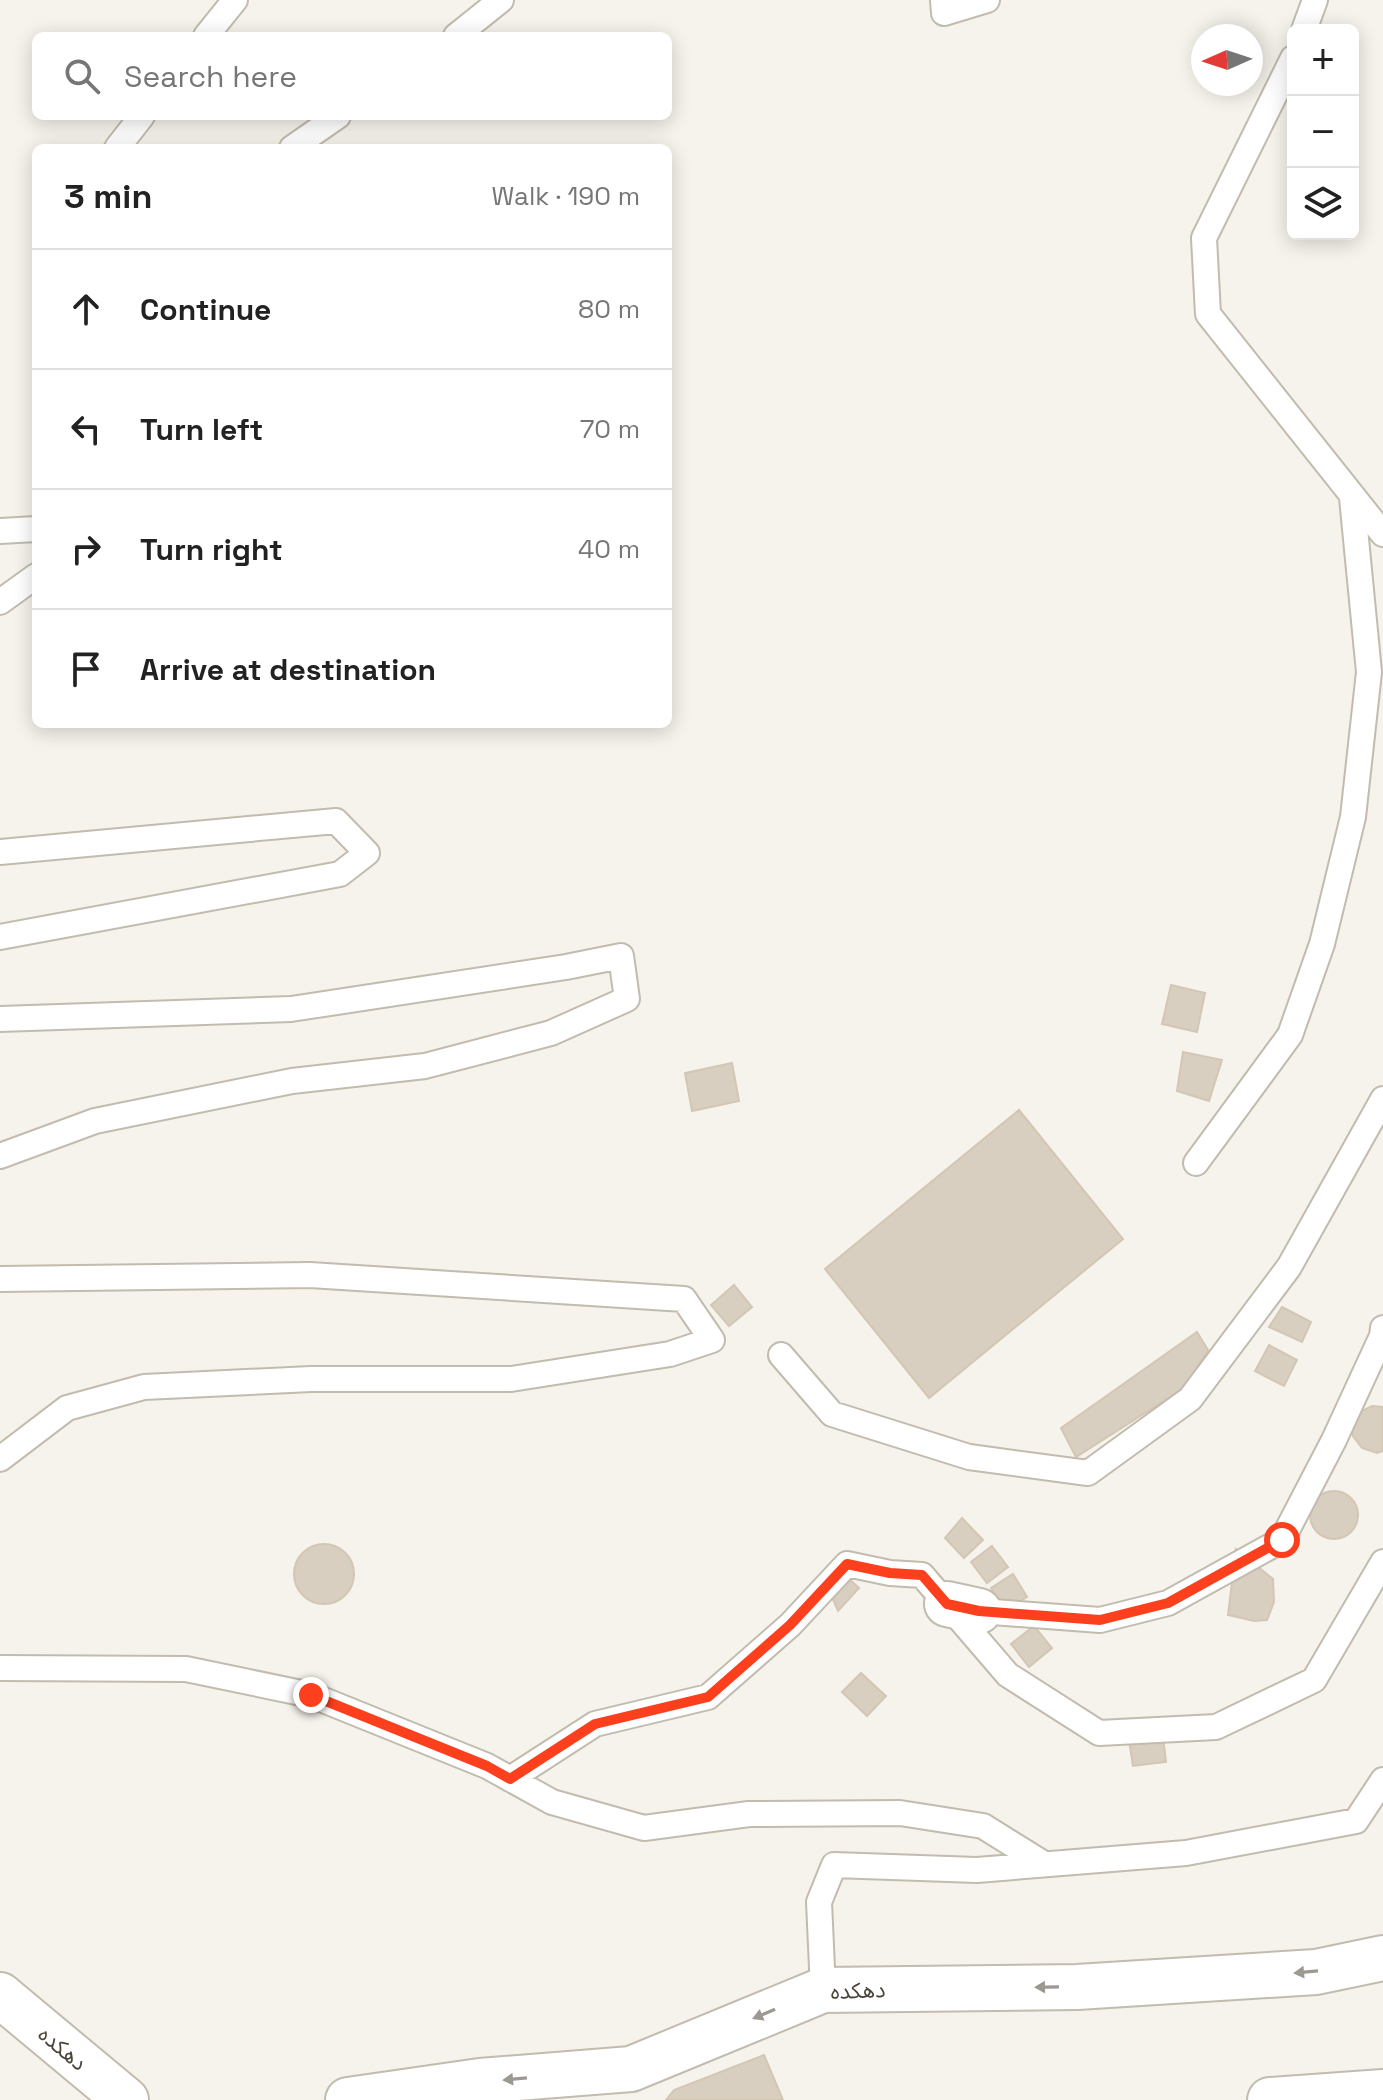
<!DOCTYPE html>
<html lang="en">
<head>
<meta charset="utf-8">
<style>
	:root { --surface:#fff; --page:#f2f2f2; --text:#222; --muted:#767676; --line:#e0e0e0 }
	body { margin:0; font-family:"Space Grotesk","Noto Sans Arabic",sans-serif; background:var(--page); color:var(--text) }
	.controls { position:absolute; right:24px; top:24px; display:grid; overflow:hidden; border-radius:12px; box-shadow:0 4px 20px #0003 }
	.controls button { width:72px; height:72px; display:grid; place-items:center; padding:0; border:0; border-bottom:2px solid var(--line); background:var(--surface); color:var(--text); font:40px sans-serif }
	.compass { position:absolute; left:1191px; top:24px; width:72px; height:72px; border-radius:50%; background:var(--surface); box-shadow:0 4px 20px #0003; rotate:267deg }
	.stop { position:absolute; width:24px; height:24px; margin:-18px; border:6px solid #fc3f1d; border-radius:50%; background:#fff }
	.stop.end { background:#fc3f1d; border-color:#fff; box-shadow:0 2px 8px #0008 }
	.list { margin:0; padding:0; list-style:none }
	h2 { display:flex; justify-content:space-between; align-items:center; height:104px; margin:0; padding:0 32px; font-size:34px }
	h2 small { font-size:26px; font-weight:400; color:var(--muted) }
	.list li { display:grid; grid-template-columns:52px 1fr auto; gap:24px; align-items:center; box-sizing:border-box; height:120px; padding:0 32px; border-top:2px solid var(--line) }
	.list b { display:block; font-size:30px; white-space:nowrap }
	.list em { font-size:26px; font-style:normal; color:var(--muted) }
	.icon { flex:none; width:44px; height:44px; fill:none; stroke:currentColor; stroke-width:2; stroke-linecap:round; stroke-linejoin:round }
	.map { position:relative; flex:none; width:1383px; height:2100px; overflow:hidden }
	.search { position:absolute; background:var(--surface); box-shadow:0 4px 20px #0003; left:32px; top:32px; width:640px; height:88px; display:flex; align-items:center; gap:20px; box-sizing:border-box; padding:0 28px; border-radius:12px; color:var(--muted); font-size:30px }
	.panel { position:absolute; background:var(--surface); box-shadow:0 4px 20px #0003; left:32px; top:144px; width:640px; height:584px; border-radius:12px }
	.map>svg:first-child { display:block }
</style>
</head>
<body>
<div class="map">
<svg width="1383" height="2100" viewBox="0 0 1383 2100">
	<rect width="100%" height="100%" fill="#f6f3ec"/>
	<path fill="#d8cfc1" stroke="#d3c7b4" stroke-width="2" d="M1171 985 1205 993 1197 1032 1162 1024Z
		M1183 1052 1222 1060 1209 1101 1177 1091Z
		M732 1063 739 1101 692 1111 685 1073Z
		M1019 1110 1123 1239 929 1398 825 1269Z
		M734 1285 752 1307 729 1326 711 1305Z
		M1282 1307 1311 1322 1302 1342 1269 1327Z
		M1197 1332 1208 1350 1184 1388 1076 1457 1061 1428Z
		M1269 1345 1297 1360 1284 1386 1255 1371Z
		M1372 1406 1383 1407V1451L1377 1453 1362 1448 1353 1436 1352 1428 1358 1413Z
		M1310 1515a24 24 0 1 1 48 0a24 24 0 1 1-48 0Z
		M962 1518 983 1540 964 1558 945 1538Z
		M294 1574a30 30 0 1 1 60 0a30 30 0 1 1-60 0Z
		M992 1546 1008 1567 987 1583 971 1562Z
		M1236 1549 1273 1579 1274 1602 1267 1620 1254 1621 1228 1615Z
		M1013 1574 1027 1597 1005 1610 991 1588Z
		M847 1577 859 1588 838 1611 831 1595Z
		M1034 1626 1052 1648 1029 1667 1011 1644Z
		M861 1673 886 1696 867 1716 842 1692Z
		M1163 1736 1166 1762 1133 1766 1129 1740Z
		M764 2055 783 2100H666L674 2090Z"/>
	<g fill="none" stroke-linecap="round" stroke-linejoin="round">
		<g stroke="#c2bbae" stroke-width="28">
			<path id="service" d="M943 0 944 13 987 0
				M1304 30 1315 0
				M206 36 235 0
				M456 36 501 0
				M1293 58 1204 238 1208 314 1383 534
				M117 148 142 116
				M292 148 338 116
				M0 531 36 529
				M0 602 36 576
				M0 852 336 821 367 853 340 874 0 937
				M0 1019 291 1009 566 967 621 956 627 999 551 1033 425 1066 292 1081 95 1121 0 1156
				M1196 1163 1290 1035 1322 944 1353 817 1369 672 1352 498
				M0 1279 310 1275 684 1299 712 1340 670 1354 511 1379H311L144 1387 67 1408 0 1459
				M781 1355 832 1414 969 1457 1088 1473 1190 1399 1289 1267 1383 1099
				M979 1611 1100 1620 1168 1603 1282 1540 1334 1440 1382 1336 1383 1328
				M0 1668 186 1669 311 1695 487 1766 552 1802 644 1828 749 1814 900 1813 983 1826 1044 1864
				M510 1779 595 1724 708 1697 790 1625 847 1564 890 1573 922 1575 1008 1675 1099 1733 1216 1727 1314 1680 1383 1562
				M823 1990 819 1902 834 1865 977 1870 1186 1853 1356 1821 1383 1780"/>
		</g>
		<g stroke="#c2bbae" stroke-width="48">
			<path id="minor" d="M947 1604 979 1611
				M0 1995 126 2100
				M348 2100 480 2081 631 2069 823 1990 1077 1987 1316 1972 1383 1958
				M1270 2100 1383 2092"/>
		</g>
		<use href="#service" stroke="#fff" stroke-width="24"/>
		<use href="#minor" stroke="#fff" stroke-width="44"/>
	</g>
	<defs><path id="oneway-solid" d="M-6-.8H1V-3.2L6.5 0L1 3.2V.8H-6Z" transform="scale(2)"/></defs>
	<g fill="#9c9892">
		<use href="#oneway-solid" transform="translate(1306 1972) rotate(175)"/>
		<use href="#oneway-solid" transform="translate(1047 1987) rotate(179)"/>
		<use href="#oneway-solid" transform="translate(764 2014) rotate(157)"/>
		<use href="#oneway-solid" transform="translate(515 2079) rotate(175)"/>
	</g>
	<g fill="none" stroke-linecap="round" stroke-linejoin="round">
		<path stroke="#fc3f1d" stroke-width="10" d="M311 1695 487 1766 510 1779 595 1724 708 1697 790 1625 847 1564 890 1573 922 1575 947 1604 979 1611 1100 1620 1168 1603 1282 1540"/>
	</g>
	<g text-anchor="middle" dominant-baseline="central" stroke-width="7" stroke-linejoin="round" paint-order="stroke">
		<g font-size="22" fill="#4b4439" stroke="#fff">
			<text transform="translate(858 1990) rotate(-2)">دهکده</text>
			<text transform="translate(63 2048) rotate(40)">دهکده</text>
		</g>
	</g>
</svg>
<div class="controls">
<button>+</button>
<button>−</button>
<button><svg class="icon" aria-label="layers" viewBox="0 0 24 24"><path d="M12 4l9 5-9 5-9-5zM3 14l9 5 9-5"/></svg></button>
</div>
<svg class="compass" viewBox="-18 -18 36 36"><path d="M0-13l5 13h-10z" fill="#e53935"/><path d="M0 13l5-13h-10z" fill="#767676"/></svg>
<div class="stop" style="left:1282px;top:1540px"></div>
<div class="stop end" style="left:311px;top:1695px"></div>
<div class="search"><svg class="icon" aria-label="search" viewBox="0 0 24 24"><circle cx="10" cy="10" r="6"/><path d="M15 15l6 6"/></svg>Search here</div>
<section class="panel">
<h2>3 min<small>Walk · 190 m</small></h2>
<ul class="list">
<li><svg class="icon" aria-label="ahead" viewBox="0 0 24 24"><path d="M12 20V5M6 11l6-6 6 6"/></svg><div><b>Continue</b></div><em>80 m</em></li>
<li><svg class="icon" aria-label="left" viewBox="0 0 24 24"><path d="M17 20v-9H6M10 6l-5 5 5 5"/></svg><div><b>Turn left</b></div><em>70 m</em></li>
<li><svg class="icon" aria-label="right" viewBox="0 0 24 24"><path d="M7 20v-9h11M14 6l5 5-5 5"/></svg><div><b>Turn right</b></div><em>40 m</em></li>
<li><svg class="icon" aria-label="arrive" viewBox="0 0 24 24"><path d="M6 21V4h12l-3 4 3 4H6"/></svg><div><b>Arrive at destination</b></div></li>
</ul>
</section>
</div>
</body>
</html>
